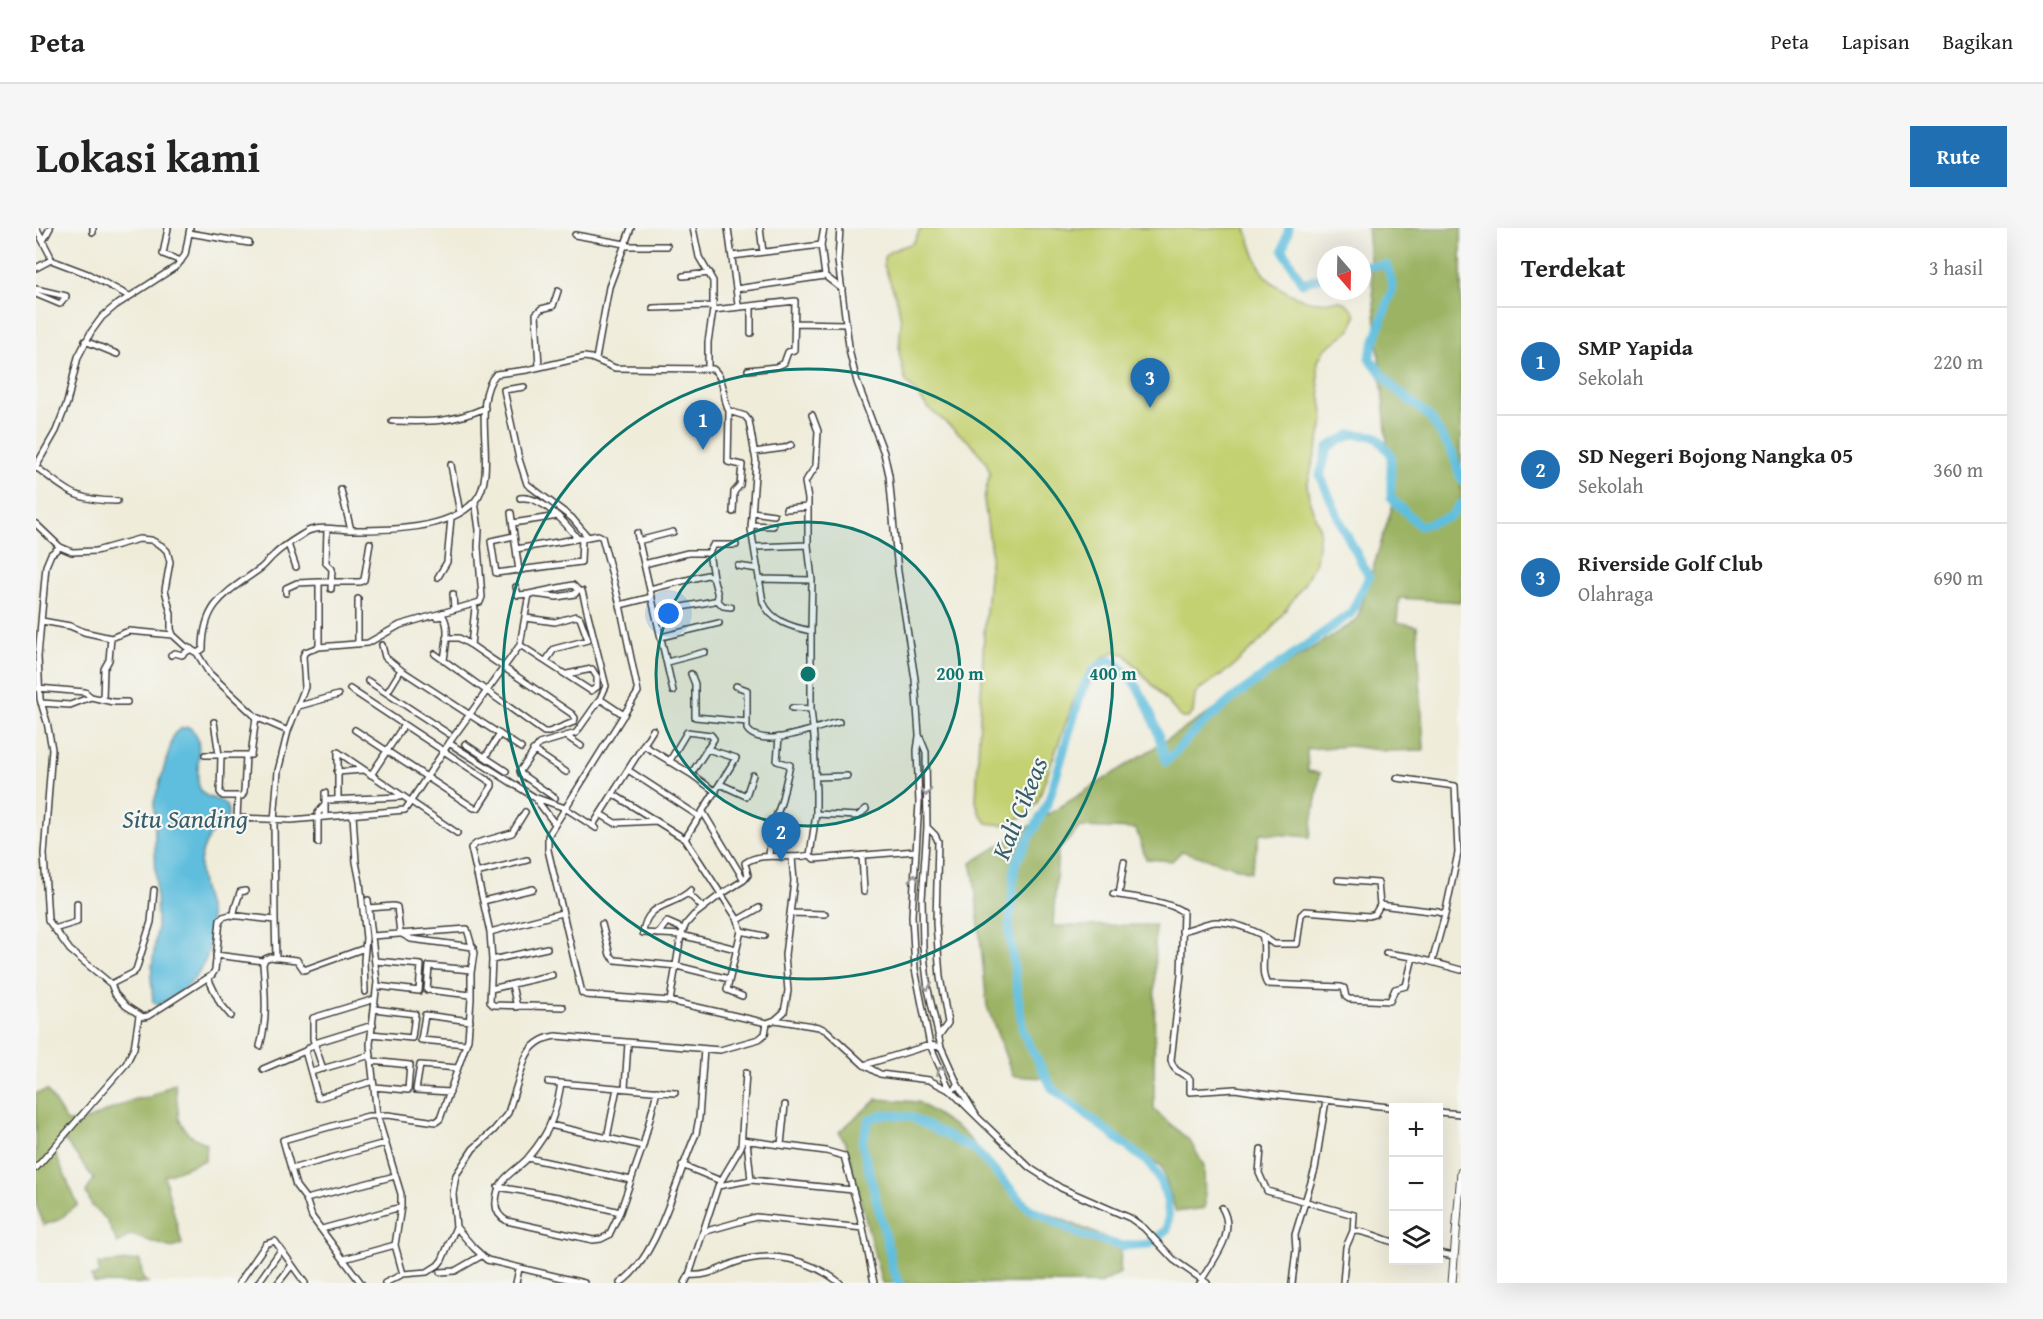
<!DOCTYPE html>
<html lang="id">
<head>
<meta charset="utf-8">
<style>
	:root { --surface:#fff; --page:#f6f6f6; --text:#222; --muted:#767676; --line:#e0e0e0; --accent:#1f6fb2 }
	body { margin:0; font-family:"Gentium Book Plus",serif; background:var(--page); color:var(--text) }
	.controls { position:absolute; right:18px; bottom:18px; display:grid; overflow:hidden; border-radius:0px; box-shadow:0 6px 24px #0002 }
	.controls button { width:54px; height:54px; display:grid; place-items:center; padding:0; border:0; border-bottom:2px solid var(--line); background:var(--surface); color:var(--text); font:30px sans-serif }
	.compass { position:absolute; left:1281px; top:18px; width:54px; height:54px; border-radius:50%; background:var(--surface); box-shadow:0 6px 24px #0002; rotate:160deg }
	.you { position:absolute; left:633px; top:386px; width:21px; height:21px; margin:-15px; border:4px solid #fff; border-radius:50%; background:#1a73e8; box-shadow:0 0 0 9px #1a73e833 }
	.badge { display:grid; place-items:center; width:39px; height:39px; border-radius:50%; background:var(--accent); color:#fff; font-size:20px; font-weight:700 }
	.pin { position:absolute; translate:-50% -50px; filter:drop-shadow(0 2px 3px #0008) }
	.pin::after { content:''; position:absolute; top:32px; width:21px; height:18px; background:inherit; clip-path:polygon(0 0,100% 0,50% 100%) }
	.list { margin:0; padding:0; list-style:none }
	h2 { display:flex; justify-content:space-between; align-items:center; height:78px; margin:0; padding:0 24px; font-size:26px }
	h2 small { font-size:20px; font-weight:400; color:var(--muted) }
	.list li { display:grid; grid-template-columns:39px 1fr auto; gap:18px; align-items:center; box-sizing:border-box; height:108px; padding:0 24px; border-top:2px solid var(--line) }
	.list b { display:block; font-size:22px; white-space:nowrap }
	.list p { margin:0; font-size:20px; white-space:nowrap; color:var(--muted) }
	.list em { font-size:20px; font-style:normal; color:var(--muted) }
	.icon { flex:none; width:33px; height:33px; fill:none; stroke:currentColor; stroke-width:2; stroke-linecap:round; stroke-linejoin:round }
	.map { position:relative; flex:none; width:1425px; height:1055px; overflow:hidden; border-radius:0px }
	header { display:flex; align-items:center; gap:36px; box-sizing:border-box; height:84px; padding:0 30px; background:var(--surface); border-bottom:2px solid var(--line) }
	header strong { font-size:28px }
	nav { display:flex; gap:33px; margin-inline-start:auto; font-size:21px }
	.intro { display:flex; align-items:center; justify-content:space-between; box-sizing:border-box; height:144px; padding:0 36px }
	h1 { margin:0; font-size:42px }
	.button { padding:15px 27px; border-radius:0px; background:var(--accent); color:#fff; font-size:21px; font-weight:700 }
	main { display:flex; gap:36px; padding:0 36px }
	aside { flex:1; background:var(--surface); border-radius:0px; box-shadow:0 6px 24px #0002 }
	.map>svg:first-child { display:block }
</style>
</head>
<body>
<header>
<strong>Peta</strong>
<nav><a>Peta</a><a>Lapisan</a><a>Bagikan</a></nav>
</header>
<div class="intro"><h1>Lokasi kami</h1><a class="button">Rute</a></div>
<main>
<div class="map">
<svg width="1425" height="1055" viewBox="0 0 1425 1055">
	<rect width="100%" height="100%" fill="#f6f6f2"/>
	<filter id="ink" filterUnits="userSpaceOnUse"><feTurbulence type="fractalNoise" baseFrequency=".0167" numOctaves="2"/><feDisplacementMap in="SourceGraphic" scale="12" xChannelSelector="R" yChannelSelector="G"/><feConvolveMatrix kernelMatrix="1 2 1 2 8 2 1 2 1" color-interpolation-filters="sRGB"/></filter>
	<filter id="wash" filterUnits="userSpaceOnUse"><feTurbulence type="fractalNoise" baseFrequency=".008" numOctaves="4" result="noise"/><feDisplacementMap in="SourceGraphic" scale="24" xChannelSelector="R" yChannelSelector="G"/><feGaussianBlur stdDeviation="1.35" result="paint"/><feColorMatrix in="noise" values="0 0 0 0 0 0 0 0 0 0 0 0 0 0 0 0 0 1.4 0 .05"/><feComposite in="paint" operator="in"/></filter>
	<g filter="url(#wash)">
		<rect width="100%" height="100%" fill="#efecda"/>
		<path fill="#c4d172" stroke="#707647" stroke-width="1.5" d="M885 0H1210C1215 15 1220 36 1230 48 1239 60 1266 73 1280 74 1301 75 1306 65 1320 87L1315 101 1288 122 1282 133V152L1288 192 1271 258 1274 274 1284 302 1280 333 1268 356 1233 405 1195 440 1164 461 1159 467 1157 485 1152 490H1147L1143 487 1089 426 1078 424 1068 429 1053 442 1038 472 1001 575 988 588 967 597 951 595 943 584 940 573 948 406 955 324 948 271 954 245 950 234 937 217 892 180 869 152 863 124 865 94 862 75 848 37V29L855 23 877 15Z"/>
		<path fill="#9bb364" stroke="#5c6840" stroke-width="1.5" d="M1331 0H1425V374L1363 370 1361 394 1381 398 1388 522 1350 523 1313 518 1271 521 1272 543 1284 545 1274 609 1224 605 1215 644 1146 623 1136 633 1110 631 1100 601 1044 599 1022 623 1017 698 1119 697 1118 882 1154 913 1168 938 1169 980 1140 984 1125 938 1053 894 1009 850 977 848 951 778 938 649 935 635 1321 392 1357 276Z
			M139 855 143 891 152 906 170 916 169 932 128 948 146 1016 136 1020 94 1007 82 1016 70 991 56 978 50 964 58 951 29 912 17 921 42 977 22 992 8 997 0 976V865L11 862 31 894 49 893 99 871 112 870Z
			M841 871 882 874 927 904 994 978 1085 1016 1084 1045 1066 1055H846L810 916 803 904Z
			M104 1032 107 1051 112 1055H58L55 1048 63 1047 62 1036Z"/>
		<path fill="#5ebedd" stroke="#3d6d7c" stroke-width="1.5" d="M152 499C171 508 158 541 163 558 168 577 194 564 192 589 183 594 178 601 173 609 155 640 168 658 174 689 181 729 157 763 121 777L117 774 115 748 121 699 118 574 138 506 144 501Z"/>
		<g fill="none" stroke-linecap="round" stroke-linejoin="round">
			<path stroke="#5ebedd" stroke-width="9" d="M1253 0 1247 22 1266 55 1290 48
				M1326 38 1351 37 1357 59 1333 130 1357 159 1393 188 1416 224 1425 251
				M863 1055 856 1040 853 1022 826 915 833 891 850 886 875 889 939 922 992 980 1047 1008 1087 1018 1114 1016 1131 1001C1136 976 1128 957 1114 936L1016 860 987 804 973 702 979 636 1012 575 1046 462C1053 448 1059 436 1075 432 1107 453 1121 498 1130 534L1160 502 1197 470 1315 385 1333 349 1308 302 1284 247 1292 219 1316 206 1339 208 1355 226V270L1384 298 1414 289 1425 276"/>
		</g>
	</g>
	<g filter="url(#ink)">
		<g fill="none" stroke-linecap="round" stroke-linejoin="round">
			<g stroke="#3c3b38" stroke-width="8">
				<path id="minor" d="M0 0 14 27 15 32 52 46 93 68
					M132 0 127 26 145 33
					M657 0 663 29 677 53V82L672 114V141
					M692 0 702 76
					M724 0 727 24
					M788 0 785 17 789 48 806 61
					M804 0 802 33 814 126 821 154 848 225 853 247 862 344 879 451 883 507 890 524 891 599 886 671 887 719 892 761 905 819 922 857 940 887
					M57 4V0
					M153 5 213 15
					M539 7 589 16
					M7 13 14 0
					M588 18H631
					M696 28 785 17
					M0 40 15 32
					M647 48 674 45
					M0 61 30 68V69L24 76 0 66
					M700 61 789 48
					M617 80 677 78
					M677 82 759 73 758 122 752 124 748 135 740 139 712 142
					M758 95 810 96
					M715 105V78
					M49 113 81 126
					M560 131 573 59 595 0
					M503 139 500 86 505 81 517 78 522 63
					M488 159 468 162 483 231 491 256 536 290 552 309
					M693 183 692 234 706 237 704 257 698 264 697 284
					M356 193C393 194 415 195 449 180
					M718 224 748 220 755 217
					M415 237 424 285
					M0 238 20 203 31 175 42 129 55 104 66 89 79 78 141 38 149 27 154 0
					M0 239C32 263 39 273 81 273
					M305 262 315 302
					M484 270C505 267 530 295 541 310
					M750 281 772 279
					M716 284 738 287
					M475 285 483 343
					M477 295 522 288
					M0 296 24 319 36 324 60 323 103 311 115 312 126 318 131 323 134 334 129 362 135 386V401L137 407 149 418 161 425 173 445 220 489 252 503
					M715 297 737 298
					M291 301 290 335 296 341 295 361
					M601 305 637 463
					M478 308 455 313 460 345 545 334 546 310
					M602 313 637 304
					M252 316 260 339
					M24 319 15 326 10 338 2 428 4 471 11 494 16 521 8 626 12 692 34 722 75 756 79 766 90 778 107 789 112 788 176 747 179 742 184 692 187 689 194 687 239 692 238 593 242 543 252 503 269 459 267 428 269 424 283 419 332 415 364 397 444 374 446 369 442 319 443 302 439 273
					M719 319 772 317
					M480 321 552 309 562 307 566 309 584 377 602 464 512 608V622L546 765 550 767 634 773 731 795 739 792 783 799 791 803 828 837 844 846 893 852 915 863 922 857
					M673 325 677 317H700
					M608 336 652 325H673L677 349
					M702 338 722 341
					M402 349 411 334 415 290
					M723 351 776 352
					M480 359 482 367 493 366
					M614 361 671 347 677 349 682 368 681 372 678 373 619 384
					M250 365V360L261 355 283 354
					M417 366 418 381
					M681 372 687 378 695 379
					M584 377 616 369
					M400 389 407 388C415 400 409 420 408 433
					M490 390 519 394 540 388 544 390 552 412 518 421 510 433
					M6 393 34 398 48 404 75 410 93 403 137 407
					M775 403 776 352 772 317V271L769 254 780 238 782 203 776 187
					M625 409 683 395
					M322 416V371
					M346 417 349 429 365 442 485 520
					M435 417 439 380
					M484 417 555 463 561 459V449L556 441 531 446
					M283 419V354H324L328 352 334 315
					M161 425 167 421C167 374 191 365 225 340 230 336 233 331 238 327 248 317 261 310 272 303 283 298 300 301 313 302 349 302 412 303 439 273 464 245 433 175 460 146L491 142 548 129 555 130 579 140 677 141C690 151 686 170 693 183L709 188 713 193 720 233 715 301 727 374C735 393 755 399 775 403V481L778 510 780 565V586L774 627
					M399 426 508 504H513L538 494 539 490 536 486 435 417 423 410H410
					M135 427 139 425 146 427 155 421
					M631 434 669 424
					M655 446 659 456V489L711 494
					M332 453 413 506
					M700 458 711 462V501C726 523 782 498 803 494
					M2 460 49 464 55 469
					M314 461 456 555V558L442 580H438L319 502
					M351 465 365 442
					M67 471 68 441 73 432 75 410
					M564 471 588 487
					M5 475 34 477 55 469 77 474H91
					M263 478 302 467
					M756 480 775 481
					M178 494 183 527
					M530 508 545 518
					M883 508 881 522 883 575 876 688 879 741 894 817 910 853 915 863 934 882 994 940 1025 960 1094 990 1108 1000 1138 1032 1171 1055
					M413 515 498 569 529 580 560 600
					M429 516 470 543
					M607 517 655 546 680 564
					M497 522 530 544
					M169 527H215L220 489
					M185 528 184 564 187 568H206L208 564 210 528
					M449 529 464 506
					M633 534 651 504 675 507 678 511 655 546
					M592 542 664 589
					M301 544 327 542
					M335 547 368 497
					M780 549 811 548
					M1361 550 1419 558 1422 625 1409 687
					M684 556 710 568 717 547
					M577 566 649 611 702 692 705 703 691 762 706 768
					M499 570 519 596
					M519 570 485 546 484 543 503 516 540 505 564 471 570 458 546 363
					M302 571V524L421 605
					M293 572 364 569
					M489 584 476 605 441 615 435 620 454 704 456 732 454 774 457 777 527 779
					M564 586 579 595 620 593
					M780 586 822 588 830 581
					M317 587 320 634 324 654 330 710 328 732 329 764
					M289 589V565
					M201 590 202 568
					M193 594 204 590 255 592 369 582 413 515 484 417 493 366 537 357 542 362 539 366 521 369 498 366
					M559 594 617 502
					M738 594 745 575 754 537 741 533 743 509
					M891 599 899 607 902 613 900 695 904 749 912 795 902 809
					M649 611 700 530 671 521
					M282 615V585L289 577
					M826 627 828 664
					M733 628 734 616
					M440 645 491 632
					M708 652 712 647 709 635C727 622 753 633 774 627L778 631 880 623
					M1302 652 1342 655 1344 677
					M655 662C639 679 610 673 607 705L645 707 700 721
					M652 665 667 680
					M1077 666C1094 669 1133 673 1147 684L1145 747 1135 832C1138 845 1146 844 1154 851V864L1199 861 1225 865 1362 880
					M1083 667 1088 634
					M332 672 341 754 334 816 335 833 341 887 365 966V979L359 1017 367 1046
					M447 673 497 661
					M333 680 357 678 361 679 364 705 375 711 437 719
					M754 685 789 686
					M198 688C198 678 202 673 204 664L209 663
					M239 692 240 730
					M702 692 723 680
					M566 696 574 727 579 732 641 738 693 751
					M18 701 41 694V675
					M705 703 728 708
					M1146 703C1158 701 1168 695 1179 694 1195 693 1212 700 1226 707 1231 722 1223 743 1231 756L1305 759 1308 760 1310 769 1313 771 1354 773 1359 761 1370 758 1377 729 1425 742
					M454 704 526 685
					M622 706 631 694 647 701
					M1228 709 1238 716H1261L1265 687 1269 683 1333 688 1339 686 1344 677 1402 684 1409 687 1396 734
					M1350 725 1377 729
					M180 727 227 733
					M456 732 511 720
					M339 733 385 737 383 763 341 758
					M435 742 393 738 391 762 435 767
					M172 750 184 775 195 788
					M75 756 97 745 100 742 115 694 118 662
					M476 757 481 779
					M455 761 516 747
					M634 773 645 707 650 696 658 687 684 667 708 652 667 584
					M739 792 748 784 752 763 749 727 758 653 756 630
					M335 806 376 810 379 786 338 781
					M430 816 385 812 389 787 434 793
					M224 818C232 790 229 764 227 736L229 731 234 729 261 732 268 742 329 720
					M269 823 279 815 337 797
					M335 833 374 837 372 862 338 859
					M828 837 894 817 905 819
					M227 841 269 823 282 870 337 853
					M287 841 277 811V790L339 771
					M275 844 335 827
					M512 854 639 865
					M525 855C522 874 518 892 508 908 503 916 497 924 491 931 476 946 461 950 460 974 459 983 464 989 471 993L557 1012 565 1011 573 1007 584 984 607 918 621 863
					M589 860 592 815
					M414 864 380 862 384 837 422 840
					M1402 884 1425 886
					M514 897 607 918
					M571 910 581 860
					M706 912 790 923 808 928 827 1000 838 1055
					M711 913 715 952
					M745 917 749 877
					M1225 921 1223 945 1231 963 1318 987 1317 1003 1310 1019 1307 1055
					M492 930 595 952
					M646 937 685 953
					M0 940 90 836 98 820 103 788
					M255 941 349 915
					M682 958 715 952 817 962
					M462 959 522 969 584 984
					M270 971 359 948
					M420 999 438 1020 451 1032 548 1055
					M286 1001 365 979
					M1317 1003C1331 1002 1344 1011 1358 1014
					M667 1004 720 989 827 1000
					M1402 1025 1418 1028
					M308 1031 359 1017
					M404 1044 419 1043 445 1028
					M653 1047C670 1049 683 1041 698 1035 734 1022 774 1031 804 1055
					M203 1055 230 1016 239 1013 269 1055
					M222 1055 245 1022
					M242 1055 256 1037
					M325 1055 276 989 270 971 260 958 247 912 332 888 352 887 400 894 404 891 432 811 435 771V745L438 725 431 701 336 708
					M349 1055 367 1046 391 1044 402 1037 406 1032 420 999 417 966 420 947 437 921 458 902 472 885 489 831C495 817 505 810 520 808L684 822 723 811 729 806 731 795
					M480 1055 483 1041
					M584 1055C623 1029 640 949 660 906L663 890 668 821
					M649 1055 653 1047 682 958 705 919 710 845
					M1164 1055C1175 1033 1202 1007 1186 980
					M1256 1055 1260 1022 1259 1007 1279 941 1290 872"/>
			</g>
			<g stroke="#3c3b38" stroke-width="9">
				<path id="major" d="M1416 1055 1425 944"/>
			</g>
			<use href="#minor" stroke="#fff" stroke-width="5"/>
			<use href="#major" stroke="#fff" stroke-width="7"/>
		</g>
		<defs><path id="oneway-chevron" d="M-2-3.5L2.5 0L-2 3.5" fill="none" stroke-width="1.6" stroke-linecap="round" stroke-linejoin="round" transform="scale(1.5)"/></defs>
		<g stroke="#999">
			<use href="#oneway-chevron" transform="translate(890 564) rotate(89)"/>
			<use href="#oneway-chevron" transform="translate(878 650) rotate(-87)"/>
			<use href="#oneway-chevron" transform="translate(891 758) rotate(81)"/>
			<use href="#oneway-chevron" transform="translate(905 842) rotate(-113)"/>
		</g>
	</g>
	<circle cx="772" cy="446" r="152" fill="#0f766e" fill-opacity=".12"/>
	<g fill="none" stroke="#0f766e" stroke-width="3">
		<circle cx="772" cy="446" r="152"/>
		<circle cx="772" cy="446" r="305"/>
	</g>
	<g text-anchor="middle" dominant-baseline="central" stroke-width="4.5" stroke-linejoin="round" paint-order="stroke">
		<g font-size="26" font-style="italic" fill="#365d69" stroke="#f6f6f2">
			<text transform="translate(983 580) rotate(-68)">Kali Cikeas</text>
			<text x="149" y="590">Situ Sanding</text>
		</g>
	</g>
	<circle cx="772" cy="446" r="9" fill="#0f766e" stroke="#f6f6f2" stroke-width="3"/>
	<g font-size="18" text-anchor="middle" font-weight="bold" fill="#0f766e" stroke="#f6f6f2" stroke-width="4.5" stroke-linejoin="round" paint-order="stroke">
		<text x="924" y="452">200 m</text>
		<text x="1077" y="452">400 m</text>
	</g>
</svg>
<div class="controls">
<button>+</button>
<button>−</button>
<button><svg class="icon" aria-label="layers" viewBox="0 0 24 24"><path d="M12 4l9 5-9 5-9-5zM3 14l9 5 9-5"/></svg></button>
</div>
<svg class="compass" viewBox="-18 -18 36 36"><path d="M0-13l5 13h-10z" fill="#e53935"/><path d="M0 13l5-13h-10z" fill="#767676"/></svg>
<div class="you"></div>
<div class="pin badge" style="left:667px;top:222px">1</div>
<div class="pin badge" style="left:745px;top:634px">2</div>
<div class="pin badge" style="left:1114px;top:180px">3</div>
</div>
<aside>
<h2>Terdekat<small>3 hasil</small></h2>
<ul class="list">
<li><span class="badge">1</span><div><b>SMP Yapida</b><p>Sekolah</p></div><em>220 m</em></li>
<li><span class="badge">2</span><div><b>SD Negeri Bojong Nangka 05</b><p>Sekolah</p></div><em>360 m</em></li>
<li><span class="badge">3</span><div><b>Riverside Golf Club</b><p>Olahraga</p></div><em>690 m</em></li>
</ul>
</aside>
</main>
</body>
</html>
